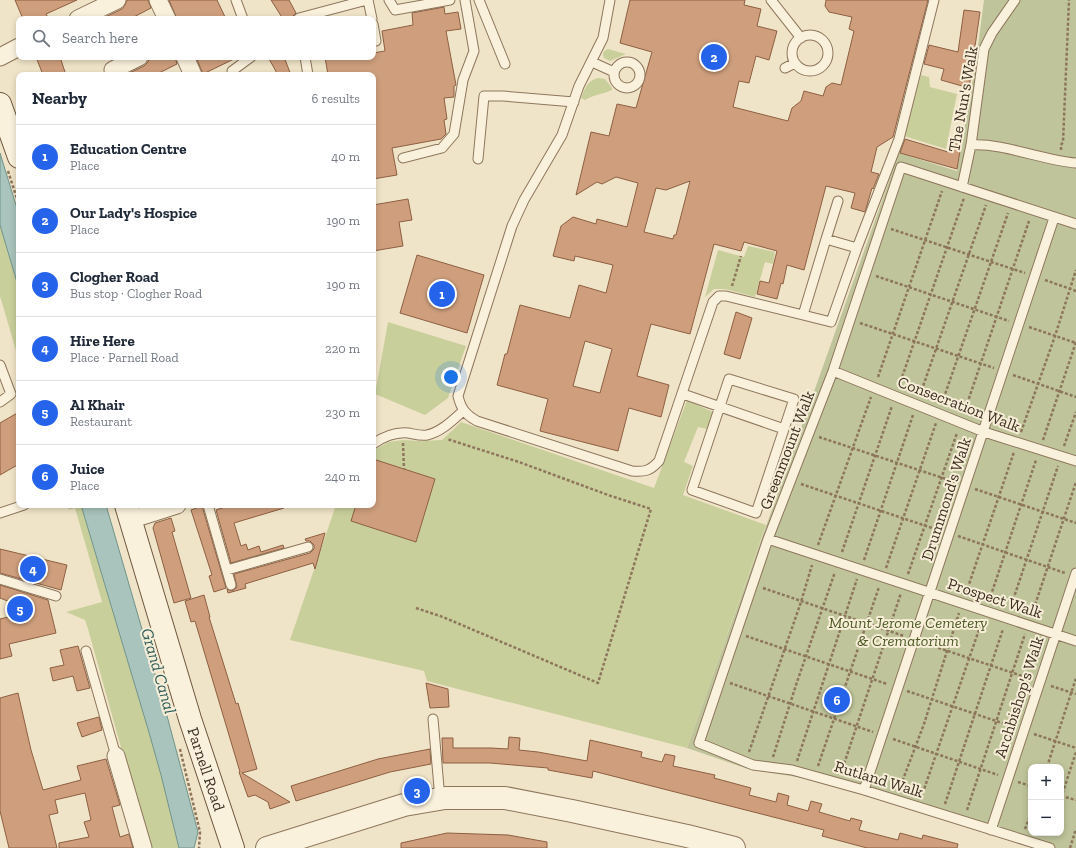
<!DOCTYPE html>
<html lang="en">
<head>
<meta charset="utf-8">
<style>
	:root { --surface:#fff; --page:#f6f6f7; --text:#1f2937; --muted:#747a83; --line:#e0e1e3; --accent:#2563eb }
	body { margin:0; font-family:"Zilla Slab",serif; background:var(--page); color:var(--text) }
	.controls { position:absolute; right:12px; bottom:12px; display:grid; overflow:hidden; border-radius:8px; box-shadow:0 2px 6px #0003 }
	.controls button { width:36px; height:36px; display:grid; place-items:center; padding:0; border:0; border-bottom:1px solid var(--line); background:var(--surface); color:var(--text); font:20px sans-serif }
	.you { position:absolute; left:451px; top:377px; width:14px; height:14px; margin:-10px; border:3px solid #fff; border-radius:50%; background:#1a73e8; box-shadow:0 0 0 6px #1a73e833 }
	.badge { display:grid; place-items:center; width:26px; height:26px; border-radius:50%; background:var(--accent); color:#fff; font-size:13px; font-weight:700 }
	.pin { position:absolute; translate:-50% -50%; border:2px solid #fff; box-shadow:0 1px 4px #0006 }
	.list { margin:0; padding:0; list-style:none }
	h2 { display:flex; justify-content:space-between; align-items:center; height:52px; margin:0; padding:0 16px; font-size:17px }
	h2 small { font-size:13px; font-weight:400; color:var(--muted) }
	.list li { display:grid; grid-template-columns:26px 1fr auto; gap:12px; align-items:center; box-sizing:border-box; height:64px; padding:0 16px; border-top:1px solid var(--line) }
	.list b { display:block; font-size:15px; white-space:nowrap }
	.list p { margin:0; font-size:13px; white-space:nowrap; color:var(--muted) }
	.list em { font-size:13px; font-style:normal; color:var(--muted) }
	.icon { flex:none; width:22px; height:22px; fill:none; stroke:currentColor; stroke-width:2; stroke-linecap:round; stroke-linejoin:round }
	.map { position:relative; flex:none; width:1076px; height:848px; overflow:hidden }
	.search { position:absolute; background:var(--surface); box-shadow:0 2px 6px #0003; left:16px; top:16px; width:360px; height:44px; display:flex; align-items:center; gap:10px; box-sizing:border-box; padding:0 14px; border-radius:8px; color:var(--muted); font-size:15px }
	.panel { position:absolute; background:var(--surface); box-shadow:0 2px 6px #0003; left:16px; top:72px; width:360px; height:436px; border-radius:8px }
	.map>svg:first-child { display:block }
</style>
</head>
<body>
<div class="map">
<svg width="1076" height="848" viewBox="0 0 1076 848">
	<rect width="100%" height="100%" fill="#f0e4c8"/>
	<path fill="#c9cf9b" d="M608 49 626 54 610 61 604 58C602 53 603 51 608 49Z
		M921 75 929 77 930 87 957 94 946 149 904 136Z
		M598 78 605 79 612 88V90C604 94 595 94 585 100L581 98C585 88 587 81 598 78Z
		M0 225 19 289V361L0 296Z
		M748 246 775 252 773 264 765 262 755 297 725 289H714L705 297 718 250 744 257Z
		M388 322 466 346 448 398 425 415 375 394Z
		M687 400 713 412 707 429 698 427 684 462 693 466 683 495 766 525 687 748 427 681 424 671 290 640 336 505H357L416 541 435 479 373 459V451L388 442 403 440 421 441 442 440 461 422 654 488Z
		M69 505H81L148 729 161 775 179 848H149L88 629 85 620 66 612 102 602 75 508 68 510 70 507Z"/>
	<path fill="#bfc49a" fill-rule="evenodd" d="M984 0H1076V848H1036L957 823 815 780 748 769 687 748 899 153 957 171 976 61ZM1031 767H1061V833H1031Z"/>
	<path fill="#a9c4bc" stroke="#6f938a" d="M0 153 19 215V289L0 225Z
		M81 505H106L166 712 198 832 194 848H179L161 775 148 729Z"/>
	<path fill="#cf9f7d" stroke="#8d5f41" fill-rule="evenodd" d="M15 0H77L46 14 49 19H23Z
		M127 0H148L151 8 130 19H101L122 9 125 5Z
		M169 0H217L226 19H177Z
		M271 0H289L296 13 293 16V19H283Z
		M630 0H745L744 5 761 9 757 26 777 31 769 60 756 56 749 83 739 81 733 107 788 121 792 108 801 101 804 91 823 96 826 87 832 83 841 85 854 31 849 29 852 17 829 12 825 6 826 0H928L893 137 877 147 871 172 879 174 873 189 872 188 865 212 851 208 855 193 826 186 804 270 787 265 783 284 781 283 777 299 757 294 760 281 769 283 777 251 744 242 741 251 714 244 690 334 651 324 637 376 669 385 661 417 629 408 618 451 540 431 548 399 497 385 505 354H507L520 305 570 318 579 285 606 293 613 265 575 256 574 261 553 256 561 226 573 217 596 224 597 219 627 227 638 183 616 177 602 184 597 182 576 195 591 132 609 136 617 104 636 108 652 52 620 43ZM690 181 676 235H674L673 239 644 232 656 188 666 190ZM585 341 612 349 600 393 573 386Z
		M444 7 445 14 458 12 461 29 446 31 456 85 454 86V97L444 98 447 119 444 120 446 134 441 139 392 148 397 175 373 179V75H328L325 57H373V53L385 51 382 31 413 25 412 13Z
		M964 10 980 12 969 88 941 80 944 69 924 64 929 45 958 52Z
		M36 57H60L66 75H43Z
		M149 57H175L177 64 155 75H125L144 66 148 62Z
		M196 57H238L203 74Z
		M268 57H284L291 75H278Z
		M905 139 948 152 951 143 961 145 957 169 900 153Z
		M408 199 412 220 399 222 403 246 373 251V205Z
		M417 255 484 275 467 333 400 313Z
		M736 312 752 318 740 359 724 354Z
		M19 412V464L0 475V423Z
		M373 459 435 479 416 542 351 521 356 505H373Z
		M231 505H283L284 508 234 523 241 546 246 544 248 550 259 546 261 552 283 545 284 548 231 563 216 510Z
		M202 506 226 588 214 592 209 576 212 575 191 510Z
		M171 518 175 531 172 532 191 598 174 603 153 528 155 523Z
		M325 533 315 569 313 563 245 584 246 588 228 593 227 589 232 591 237 587 234 574 310 553 314 549V545L310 541H306L305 539Z
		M0 549 67 565 61 590 0 573Z
		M0 585 48 600 56 633 9 644 12 656 0 659V619L33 611 0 598Z
		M204 595 210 617H209L236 704 238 703 257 769 242 773 290 802 270 809 268 802 255 795 248 797 239 772H240L195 621 191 622 185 601Z
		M78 646 90 688 77 691 73 676 53 681 50 668 64 665 60 650Z
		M426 683 448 689 449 707 430 708Z
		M18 693 31 750 43 790 81 780 77 766 106 759 120 805 112 807 120 837 129 834 133 848H59V843L89 837 84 822 91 820 85 793 55 800 58 813 49 815 57 848H9L0 811V698Z
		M99 717 102 730 82 737 77 723Z
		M509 737 520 738 519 750 538 752 587 761 590 740 642 752 641 757 662 762 665 754 675 756 673 766 715 775 714 778 751 788 749 795 776 802 778 793 789 796 787 805 808 811 811 801 822 804 819 812 850 821 851 818 862 821 859 830 898 840 900 833 922 839 923 835 958 844 957 848H867L822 836 824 830 593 771 592 778 548 770V768L490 763H443L442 738H453V748H491L508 749Z
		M430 749 431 764 390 772 296 801 291 786 378 759Z
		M447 833 508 835 547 842V848H401V843Z"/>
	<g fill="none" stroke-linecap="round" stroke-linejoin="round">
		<g stroke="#8d765c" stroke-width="11">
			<path id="service" d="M236 0 243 19
				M368 0 372 19
				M389 0 395 10 450 0
				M479 0 505 64
				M610 0 603 38 579 86 562 135 524 200 512 226 458 396C461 409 466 415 477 421L632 471C645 472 650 471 659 461L713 302 719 296H726L803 315 826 239 857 248
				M771 0 801 38
				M300 19 299 18 367 0
				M373 24 376 41
				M792 53a18 18 0 1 1 36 0a18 18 0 1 1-36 0Z
				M305 57 308 75
				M614 75a13 13 0 1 1 26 0a13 13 0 1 1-26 0Z
				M592 62 614 72
				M785 68 795 63
				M232 71 251 57
				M971 145C1004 143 1041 160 1076 163
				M403 158 442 148 454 134 463 80 474 51 465 0
				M478 159 484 96H503L574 102
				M962 187 971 145 984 49 992 33 1015 0
				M826 239 838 201
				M803 315 831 322 857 248 899 139 934 0
				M0 365 11 394 0 402
				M833 371 984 432 1076 461
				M683 394 784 429 756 513 692 490 729 379 794 399 784 429
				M373 444C383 437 396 432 408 433 414 434 421 436 427 435 441 432 453 420 463 411
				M208 505 231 585
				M0 513 24 505
				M768 539 1076 641
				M227 570 308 547
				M0 579 56 596
				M86 651 116 756
				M433 719 440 799
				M864 790 1054 218
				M991 830 1076 573
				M1050 848 864 790 792 770 753 765 699 743 768 539 833 371 901 167 1076 224"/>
		</g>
		<g stroke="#8d765c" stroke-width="19">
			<path id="minor" d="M158 0 167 19
				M78 19 117 0
				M0 57 19 47
				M185 57 193 75
				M113 70 139 57
				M130 520 177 505
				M116 756 143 848"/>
		</g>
		<g stroke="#8d765c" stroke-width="24">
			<path id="tertiary" d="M267 848 404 805 445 798H505L572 811 687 836 734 848"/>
		</g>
		<g stroke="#6f573f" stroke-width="24">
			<g id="secondary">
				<path d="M0 104 19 157"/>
				<path id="s1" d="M126 505 190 719 233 848"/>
			</g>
		</g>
		<path stroke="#8d765c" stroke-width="2.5" stroke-dasharray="3 2" stroke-linecap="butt" d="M1061 150V145L1063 142 1069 0
			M8 171 19 205
			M891 229 1025 273
			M876 276 1009 321
			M1045 280 1076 291
			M732 286 741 256
			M860 323 994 368
			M1029 327 1076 343
			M1013 375 1076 397
			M878 377 942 191
			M899 386 964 198
			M920 395 986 205
			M942 403 1008 213
			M964 413 1029 221
			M1021 432 1055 336 1076 270
			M819 437 955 482
			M1043 440 1076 342
			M403 443 404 469
			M1064 446 1076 412
			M801 484 938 530
			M975 489 1076 523
			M958 536 1065 573
			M818 545 871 397
			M842 552 892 406
			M864 560 913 415
			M886 568 936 423
			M908 574 957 433
			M763 588 904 636
			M966 593 1014 452
			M989 601 1036 460
			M416 608 443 617 598 683 651 509 608 495 519 462 447 439
			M1010 609 1058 466
			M1032 614 1076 482
			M746 636 887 684
			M924 643 1031 679
			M730 683 873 732
			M1051 686 1076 694
			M907 691 1014 727
			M1034 734 1076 748
			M893 739 998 775
			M180 749 200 832 199 848
			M749 752 801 602 812 565
			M773 757 797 682 835 572
			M797 761 857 579
			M818 766 879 587
			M1047 767 1076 678
			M841 773 901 593
			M1018 782 1031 786
			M899 790 924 724 959 613
			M1061 796 1076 800
			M921 798 982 621
			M1061 798 1076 752
			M945 804 1003 629
			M967 810 1025 634
			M1025 829 1031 813
			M1070 848 1076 829"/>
		<use href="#service" stroke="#faf1dc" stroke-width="9"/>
		<use href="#minor" stroke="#faf1dc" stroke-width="17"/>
		<use href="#tertiary" stroke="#faf1dc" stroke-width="22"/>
		<use href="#secondary" stroke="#faf1dc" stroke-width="22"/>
	</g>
	<g text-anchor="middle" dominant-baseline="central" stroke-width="4" stroke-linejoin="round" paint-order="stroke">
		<g font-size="16" fill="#3d2e20" stroke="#f7eed8">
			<text transform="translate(963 99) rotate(-80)">The Nun's Walk</text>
			<text transform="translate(959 404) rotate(21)">Consecration Walk</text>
			<text transform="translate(787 450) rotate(-69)">Greenmount Walk</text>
			<text transform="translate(946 499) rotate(-72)">Drummond's Walk</text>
			<text transform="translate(995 598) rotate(18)">Prospect Walk</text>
			<text transform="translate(1019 697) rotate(-72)">Archbishop's Walk</text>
			<text stroke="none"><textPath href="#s1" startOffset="276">Parnell Road</textPath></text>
			<text transform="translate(879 779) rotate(17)">Rutland Walk</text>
		</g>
		<g font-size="16" font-style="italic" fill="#4d5a26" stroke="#f7eed8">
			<text x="908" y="622">Mount Jerome Cemetery<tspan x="908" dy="18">&amp; Crematorium</tspan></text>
		</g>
		<g font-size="17" font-style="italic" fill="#2f5d5a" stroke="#f7eed8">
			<text transform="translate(159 671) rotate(74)">Grand Canal</text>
		</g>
	</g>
</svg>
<div class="controls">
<button>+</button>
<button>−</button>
</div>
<div class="you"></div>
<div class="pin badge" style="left:442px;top:294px">1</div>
<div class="pin badge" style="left:714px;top:57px">2</div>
<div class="pin badge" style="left:417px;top:791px">3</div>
<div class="pin badge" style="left:33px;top:569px">4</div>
<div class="pin badge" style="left:20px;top:609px">5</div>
<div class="pin badge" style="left:837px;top:700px">6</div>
<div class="search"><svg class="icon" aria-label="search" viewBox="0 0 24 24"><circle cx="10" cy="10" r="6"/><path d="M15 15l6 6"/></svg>Search here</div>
<section class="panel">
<h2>Nearby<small>6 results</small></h2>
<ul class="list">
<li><span class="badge">1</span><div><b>Education Centre</b><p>Place</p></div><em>40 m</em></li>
<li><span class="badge">2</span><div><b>Our Lady's Hospice</b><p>Place</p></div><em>190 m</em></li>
<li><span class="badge">3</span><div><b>Clogher Road</b><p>Bus stop · Clogher Road</p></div><em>190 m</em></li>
<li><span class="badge">4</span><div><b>Hire Here</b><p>Place · Parnell Road</p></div><em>220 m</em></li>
<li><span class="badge">5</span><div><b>Al Khair</b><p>Restaurant</p></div><em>230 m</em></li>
<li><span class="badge">6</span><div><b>Juice</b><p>Place</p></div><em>240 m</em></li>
</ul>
</section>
</div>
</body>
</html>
